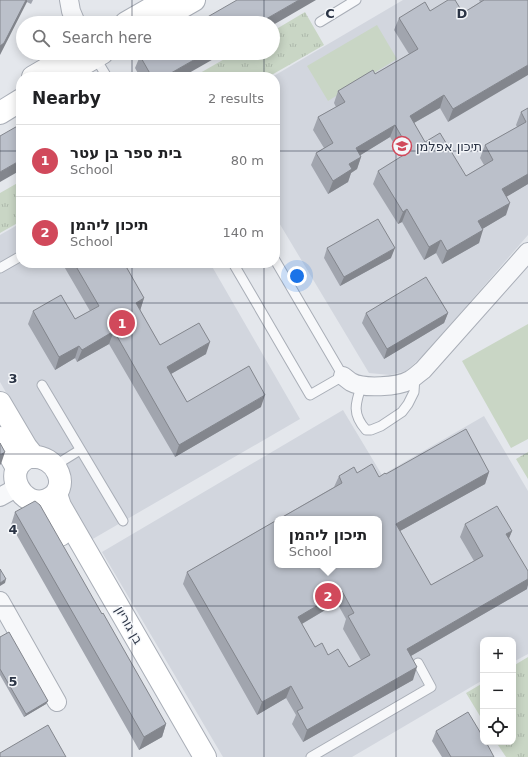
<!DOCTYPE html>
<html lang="en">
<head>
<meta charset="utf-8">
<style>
	:root { --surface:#fff; --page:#f2f2f2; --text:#202124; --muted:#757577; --line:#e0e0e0; --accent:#d1495b }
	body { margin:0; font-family:"DejaVu Sans",Heebo,sans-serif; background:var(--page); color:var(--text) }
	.controls { position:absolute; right:12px; bottom:12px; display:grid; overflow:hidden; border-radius:8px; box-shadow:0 2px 10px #0003 }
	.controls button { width:36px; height:36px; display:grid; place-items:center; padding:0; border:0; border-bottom:1px solid var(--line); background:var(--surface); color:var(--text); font:20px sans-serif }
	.you { position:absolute; left:297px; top:276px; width:14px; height:14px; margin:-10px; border:3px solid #fff; border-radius:50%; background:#1a73e8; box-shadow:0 0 0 6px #1a73e833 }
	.badge { display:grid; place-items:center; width:26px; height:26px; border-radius:50%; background:var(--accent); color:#fff; font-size:13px; font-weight:700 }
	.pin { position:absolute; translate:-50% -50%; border:2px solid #fff; box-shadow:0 1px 4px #0006 }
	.popup { position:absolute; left:274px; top:516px; width:108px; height:52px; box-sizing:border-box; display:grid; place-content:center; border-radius:8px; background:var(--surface); filter:drop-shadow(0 1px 3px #0005); font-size:13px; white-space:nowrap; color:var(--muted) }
	.popup b { font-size:15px; color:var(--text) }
	.popup::after { content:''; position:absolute; left:50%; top:100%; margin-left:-8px; border:8px solid transparent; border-top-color:var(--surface) }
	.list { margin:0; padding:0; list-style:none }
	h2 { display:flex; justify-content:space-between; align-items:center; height:52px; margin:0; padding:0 16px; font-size:17px }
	h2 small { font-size:13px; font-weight:400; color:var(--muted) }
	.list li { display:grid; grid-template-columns:26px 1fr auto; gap:12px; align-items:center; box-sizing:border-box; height:72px; padding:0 16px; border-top:1px solid var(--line) }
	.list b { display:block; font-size:15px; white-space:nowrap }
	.list p { margin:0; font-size:13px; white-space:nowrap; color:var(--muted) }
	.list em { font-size:13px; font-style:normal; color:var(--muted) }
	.icon { flex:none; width:22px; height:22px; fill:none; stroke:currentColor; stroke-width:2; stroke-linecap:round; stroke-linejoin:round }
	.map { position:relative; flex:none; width:528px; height:757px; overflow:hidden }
	.search { position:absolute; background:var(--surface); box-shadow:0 2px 10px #0003; left:16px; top:16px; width:264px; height:44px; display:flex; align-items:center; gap:10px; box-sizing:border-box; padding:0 14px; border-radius:22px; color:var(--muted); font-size:15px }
	.panel { position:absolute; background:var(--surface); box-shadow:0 2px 10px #0003; left:16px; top:72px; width:264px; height:196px; border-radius:16px }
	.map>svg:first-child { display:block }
</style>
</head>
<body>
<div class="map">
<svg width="528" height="757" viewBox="0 0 528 757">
	<defs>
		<pattern id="grass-tufts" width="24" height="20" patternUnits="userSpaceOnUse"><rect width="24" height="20" fill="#c9d6c5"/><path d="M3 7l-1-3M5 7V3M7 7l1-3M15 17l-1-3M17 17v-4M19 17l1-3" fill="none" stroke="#adb8ab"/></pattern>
	</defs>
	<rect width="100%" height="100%" fill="#e4e7ec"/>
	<path fill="#d2d6de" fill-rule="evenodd" d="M403 0H528V235L425 354 406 371 390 375 369 373 275 216V77H272Z
		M21 223V263H210L300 419 91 540 0 382V235Z
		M343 410 382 475 484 416 528 491V654L513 662V640H483V680L352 757H223L102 552ZM277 519H379V565H277Z"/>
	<path fill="url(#grass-tufts)" d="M305 12 324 45 268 77H193L235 53H273V31Z
		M21 181V221L0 233V193Z
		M528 452V479L516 459Z
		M528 657V757H506L496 742H513V666Z
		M483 683V721L466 693Z"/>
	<path fill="#c9d6c5" d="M377 25 397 59 328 101 307 66Z
		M528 324V439L511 448 462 361Z"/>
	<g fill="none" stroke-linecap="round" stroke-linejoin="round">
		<g stroke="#a9aeb7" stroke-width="11">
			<path id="lane" d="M320 22 356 0
				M95 57 107 77
				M233 263 310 395 343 376 275 260
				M0 268 21 256
				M362 384C355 404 352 414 366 430H371L381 426 402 412 408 404 414 392 415 376
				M42 385 123 521
				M54 466 80 450
				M311 757 431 687 418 663"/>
		</g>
		<g stroke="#a9aeb7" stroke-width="20">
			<path id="street" d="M69 0 71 11 76 23
				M343 376C346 378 348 380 351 382 363 389 398 387 410 380 415 377 419 373 423 370L528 252
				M0 497 18 487
				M0 601 57 702"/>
		</g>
		<g stroke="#a9aeb7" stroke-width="24">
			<path id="secondary" d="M126 23 166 0
				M154 23 194 0
				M33 77 74 53
				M61 77 102 53
				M0 113 21 100
				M0 403 26 447 34 457
				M0 438 17 468
				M29 457C58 453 72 490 47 500 22 510 0 469 29 457Z
				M57 492V497L60 506 205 757
				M35 501 45 510 60 535"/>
		</g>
		<use href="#lane" stroke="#f7f8fa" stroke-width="9"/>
		<use href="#street" stroke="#f7f8fa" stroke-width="18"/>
		<use href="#secondary" stroke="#fff" stroke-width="22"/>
	</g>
	<path fill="#a1a5ae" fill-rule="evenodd" d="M0 0H33L31 4 27 2Z
		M479 0H528L448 122 440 108 414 123 425 142 466 176 484 165 480 158 485 145 517 127 516 125 521 112 528 108V184L507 196 506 215 482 229 479 243 442 264 436 253 424 260 402 222 398 224 373 184 378 171 402 157 390 137 360 155 361 157 357 169 351 173 348 182 328 194 311 165 316 153 324 148 313 130 318 117 336 107 334 103 338 91 375 74 409 54 394 30 399 18 430 11 463 13 480 2Z
		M140 56 182 77H140L135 68Z
		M327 248 391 258 340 286 324 258Z
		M62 263H124L144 298 140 310 160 345 206 354 171 374 187 402 261 407 175 457 109 344 77 362 75 358 55 370 28 324 33 311 75 319 90 311Z
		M366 313H448L444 323 384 359 362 323Z
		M489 472 485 484 400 531 431 585 474 561 460 537 465 524 512 531 509 538 527 589 411 656 413 680 303 742 292 724 296 715 286 698 257 715 183 584 187 572 334 487 339 476 357 473 379 477 386 474ZM337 603 346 619 343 629 361 660 349 667 315 647 302 624Z
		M15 512 102 614 166 724 162 737 139 750 11 525Z
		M0 637 48 701 46 704 24 717 0 675Z
		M436 731 494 757H442L432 741Z"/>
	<path fill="#83868d" d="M26 0H27V2L0 55V46Z
		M299 0H316L273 25V23H259Z
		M206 53H224L182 77H164Z
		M528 65V75L448 122 453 109Z
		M444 95 440 108 405 128 410 116Z
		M395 125 390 137 351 161 356 148Z
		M361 157 357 169 351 173 348 182 328 194 333 181 349 164Z
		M21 160V170L0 182V172Z
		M528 174V184L498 202 502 189Z
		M510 203 506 215 474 234 478 221Z
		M407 209 402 222 398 224 403 212Z
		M483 230 479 243 442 264 447 251Z
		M441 240 436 253 424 260 429 247Z
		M395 248 391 258 340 286 344 277Z
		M144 298 140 311 136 303Z
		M448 313 444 323 384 359 387 349Z
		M114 331 109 344 77 362 82 350Z
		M210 342 206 354 162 379 167 367Z
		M79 346 75 358 55 370 59 357Z
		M265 395 261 407 175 457 179 445Z
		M5 452 1 464 0 465V455Z
		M489 472 485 484 391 536 396 524Z
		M512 531 507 543 506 534Z
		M6 579 5 583 0 586V583Z
		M528 579V585L527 589 402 661 407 649Z
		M342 591 337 603 293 629 298 617Z
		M417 667 413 680 303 742 307 730Z
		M291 686 286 698 257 715 262 702Z
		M48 701 46 704 24 717 26 714Z
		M166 724 162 737 139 750 144 737Z"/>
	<path fill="#bbc0ca" stroke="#83868d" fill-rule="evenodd" d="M0 0H26L4 43 0 46Z
		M237 0H299L259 23H197Z
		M448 0H455L463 13 484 0H528V65L453 109 444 95 410 116 425 142 440 133 466 176 493 160 485 145 526 122 521 112 528 108V174L502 189 510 203 478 221 483 230 447 251 441 240 429 247 407 209 403 212 378 171 410 151 395 125 356 148 361 157 349 164 352 169 333 181 316 153 333 143 318 117 345 102 338 91 373 70 375 74 418 49 399 18 425 2 430 11Z
		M145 53H206L164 77H152L140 56Z
		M21 124V160L0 172V136Z
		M378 219 395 248 344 277 327 248Z
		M74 263H124L144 298 136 303 160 345 199 323 210 342 167 367 187 402 249 366 265 395 179 445 114 331 82 350 79 346 59 357 33 311 61 295 75 319 99 306Z
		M426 277 448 313 387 349 366 313Z
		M466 429 489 472 396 524 431 585 483 556 465 524 497 506 512 531 506 534 528 571V579L407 649 417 667 307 730 297 711 303 708 291 686 262 702 187 572 277 520V565H379V519H279L342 483 339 476 354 467 357 473 372 464 379 477 385 473 386 474ZM342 591 354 613 348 616 370 655 349 667 338 649 328 655 322 643 315 647 298 617Z
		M0 443 5 452 0 455Z
		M35 501 40 505 102 614 103 613 166 724 144 737 15 512Z
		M0 569 6 579 0 583Z
		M9 632 48 701 26 714 0 669V637Z
		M468 712 483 737V742H486L494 757H451L436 731Z
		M48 725 66 757H0V753Z"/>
	<path fill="none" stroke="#2b3445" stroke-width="1" stroke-opacity="0.55" d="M132 0V23M264 0V23M396 0V757M132 53V77M264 53V77M0 151H21M275 151H528M132 263V757M264 263V757M0 303H528M0 454H528M0 606H528"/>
	<defs>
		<g id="school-ring" transform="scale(1)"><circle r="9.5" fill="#f4f6f9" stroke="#d1495b" stroke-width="1.5"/><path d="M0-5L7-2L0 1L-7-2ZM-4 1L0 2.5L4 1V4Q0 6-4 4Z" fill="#d1495b"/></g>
	</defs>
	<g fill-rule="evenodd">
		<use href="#school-ring" x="402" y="146"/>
	</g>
	<g text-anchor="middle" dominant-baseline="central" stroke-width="3" stroke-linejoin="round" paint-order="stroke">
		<g font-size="13" fill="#2b3445" stroke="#f4f6f9" text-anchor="start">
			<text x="416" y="146">תיכון אפלמן</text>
		</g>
		<g font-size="13" fill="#2b3445" stroke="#f4f6f9">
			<text transform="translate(129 625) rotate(60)">בן גוריון</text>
		</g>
	</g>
	<g font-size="13" text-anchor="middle" font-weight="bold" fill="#2b3445" stroke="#f4f6f9" stroke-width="3" stroke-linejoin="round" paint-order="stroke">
		<text x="330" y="18">C</text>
		<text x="462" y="18">D</text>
		<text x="13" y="383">3</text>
		<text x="13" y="534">4</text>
		<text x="13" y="686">5</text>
	</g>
</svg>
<div class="controls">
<button>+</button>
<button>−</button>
<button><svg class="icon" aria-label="locate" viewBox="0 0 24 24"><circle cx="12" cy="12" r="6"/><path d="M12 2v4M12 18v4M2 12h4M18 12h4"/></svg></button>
</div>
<div class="you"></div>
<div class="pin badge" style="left:122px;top:323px">1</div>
<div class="pin badge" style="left:328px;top:596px">2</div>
<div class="popup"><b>תיכון ליהמן</b>School</div>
<div class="search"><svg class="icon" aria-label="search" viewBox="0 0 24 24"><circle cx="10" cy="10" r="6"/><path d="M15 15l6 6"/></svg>Search here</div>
<section class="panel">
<h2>Nearby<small>2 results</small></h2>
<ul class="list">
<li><span class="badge">1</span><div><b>בית ספר בן עטר</b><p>School</p></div><em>80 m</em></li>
<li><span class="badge">2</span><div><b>תיכון ליהמן</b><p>School</p></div><em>140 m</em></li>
</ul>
</section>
</div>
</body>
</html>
